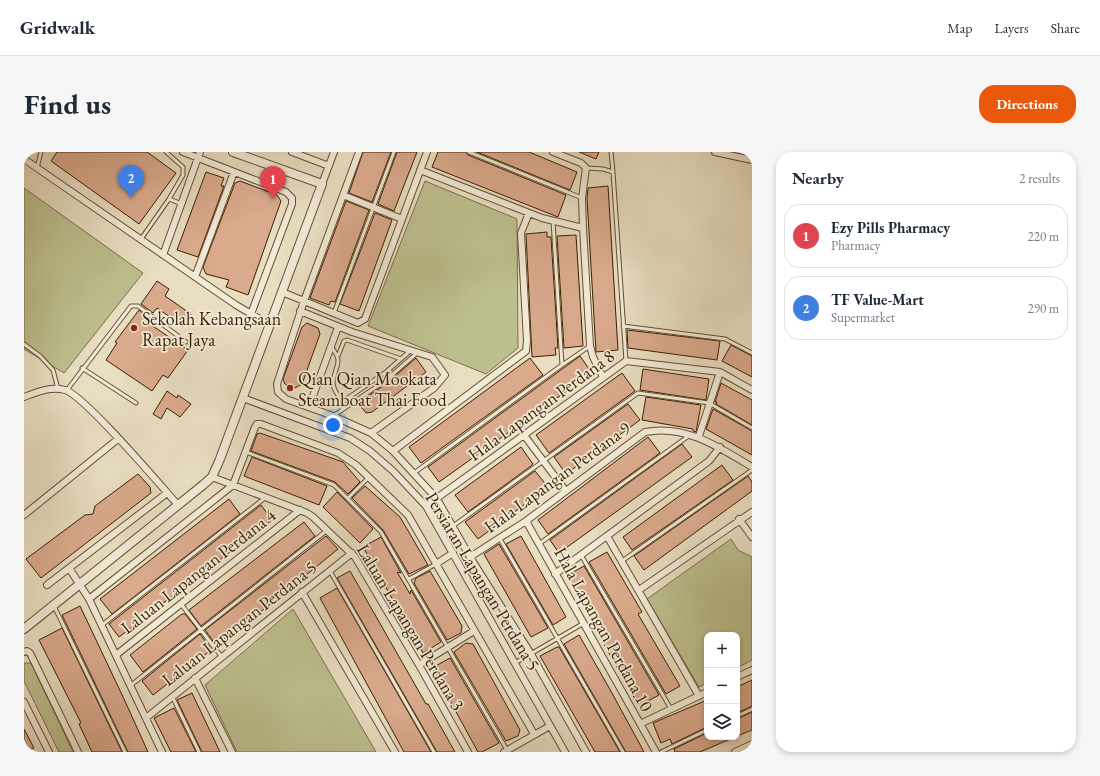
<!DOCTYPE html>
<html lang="en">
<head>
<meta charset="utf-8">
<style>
	:root { --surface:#fff; --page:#f6f6f7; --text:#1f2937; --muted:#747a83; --line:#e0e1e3; --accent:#ea580c }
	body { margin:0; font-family:"EB Garamond",serif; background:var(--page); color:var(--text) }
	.controls { position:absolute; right:12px; bottom:12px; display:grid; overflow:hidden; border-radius:8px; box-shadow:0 2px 6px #0003 }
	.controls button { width:36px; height:36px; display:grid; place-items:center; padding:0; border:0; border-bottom:1px solid var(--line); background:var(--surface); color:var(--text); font:20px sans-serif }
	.you { position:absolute; left:309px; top:273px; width:14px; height:14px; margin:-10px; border:3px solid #fff; border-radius:50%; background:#1a73e8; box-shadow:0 0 0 6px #1a73e833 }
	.badge { display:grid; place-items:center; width:26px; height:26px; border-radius:50%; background:var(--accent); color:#fff; font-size:13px; font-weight:700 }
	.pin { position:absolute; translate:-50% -33px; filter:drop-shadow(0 1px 2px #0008) }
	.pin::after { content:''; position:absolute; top:21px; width:14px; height:12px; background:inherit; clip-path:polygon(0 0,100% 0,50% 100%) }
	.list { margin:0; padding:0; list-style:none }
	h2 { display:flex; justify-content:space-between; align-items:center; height:52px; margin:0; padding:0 16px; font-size:17px }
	h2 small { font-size:13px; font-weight:400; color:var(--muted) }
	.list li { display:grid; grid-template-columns:26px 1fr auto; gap:12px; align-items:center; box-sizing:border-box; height:64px; margin:0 8px 8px; padding:0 8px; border:1px solid var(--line); border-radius:16px }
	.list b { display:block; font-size:15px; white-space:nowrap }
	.list p { margin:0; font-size:13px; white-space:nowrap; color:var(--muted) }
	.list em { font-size:13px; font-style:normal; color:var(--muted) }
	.icon { flex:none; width:22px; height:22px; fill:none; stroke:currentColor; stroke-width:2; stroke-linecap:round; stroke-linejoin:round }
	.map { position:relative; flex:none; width:728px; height:600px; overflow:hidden; border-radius:16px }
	header { display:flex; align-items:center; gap:24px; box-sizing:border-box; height:56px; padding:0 20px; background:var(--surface); border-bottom:1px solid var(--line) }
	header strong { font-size:19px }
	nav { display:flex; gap:22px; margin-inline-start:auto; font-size:14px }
	.intro { display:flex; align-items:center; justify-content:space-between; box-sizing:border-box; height:96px; padding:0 24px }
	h1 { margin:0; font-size:28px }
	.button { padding:10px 18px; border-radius:16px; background:var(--accent); color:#fff; font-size:14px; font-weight:700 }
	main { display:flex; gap:24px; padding:0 24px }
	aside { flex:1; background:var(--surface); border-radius:16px; box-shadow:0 2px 6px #0003 }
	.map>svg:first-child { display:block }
</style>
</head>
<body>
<header>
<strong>Gridwalk</strong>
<nav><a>Map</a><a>Layers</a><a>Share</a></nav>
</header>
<div class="intro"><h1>Find us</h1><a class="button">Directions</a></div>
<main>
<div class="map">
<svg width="728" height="600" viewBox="0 0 728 600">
	<rect width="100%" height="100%" fill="#e9dec2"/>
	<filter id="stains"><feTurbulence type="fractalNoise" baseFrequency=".005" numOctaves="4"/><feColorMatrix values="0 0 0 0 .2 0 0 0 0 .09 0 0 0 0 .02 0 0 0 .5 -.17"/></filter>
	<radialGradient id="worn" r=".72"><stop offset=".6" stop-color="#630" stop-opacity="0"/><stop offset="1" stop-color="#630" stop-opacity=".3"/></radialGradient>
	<path fill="#bdbf8f" stroke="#7c6f48" d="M401 29 493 67 494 196 462 222 344 174Z
		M0 36 119 121 40 221 0 197Z
		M707 387 714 398 728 405V508L713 516V483H683V531L675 535 623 447Z
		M269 457 352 600H213L181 533Z
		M0 511H7L49 600H35L0 529Z"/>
	<path fill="#daaa8d" stroke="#3b1f02" d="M33 0H123L152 21 115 72 27 9Z
		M339 0H367L348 50 325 41Z
		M373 0H393L370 59 354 52Z
		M414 0H442L444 3 542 43 534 65 408 15Z
		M453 0H505L553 20 546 38Z
		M555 0H575L572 7Z
		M182 20 200 26 197 34H200L174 105 153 98Z
		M216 29 253 43 257 49 224 143 202 135 205 128 182 122 179 115 211 31Z
		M584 34 594 198 572 200 563 46 564 36Z
		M322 49 345 58 311 150 307 149 305 153 286 146Z
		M351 61 368 68 335 159 316 152Z
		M523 80V85H527L534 196H531L532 203 508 205 502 82Z
		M552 83 559 194 540 196 533 84Z
		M133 129 145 137 141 144 167 162 159 174 133 156 129 161 117 152Z
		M115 158 125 166 123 170 164 198 144 226 139 223 128 239 82 208 93 191 91 190Z
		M283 171 294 176 296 182 278 232 271 236 261 232 259 227 278 175Z
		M603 178 696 189 693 208 604 196Z
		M707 193 728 204V225L698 209Z
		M556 204 568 221 415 330 404 315Z
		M392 206 402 220 348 260 342 261 334 251 363 231Z
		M506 206 519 223 397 311 385 295Z
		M619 217 685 227 682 248 616 238Z
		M598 221 611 239 525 301 512 283Z
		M697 231 728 248V273L692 252 693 250H691Z
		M143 239 153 246 154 243 167 252 156 265 143 256 137 267 129 262Z
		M622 245 677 253 672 280 669 279V277L618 268Z
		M604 252 616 268 542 322 530 305Z
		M689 257 728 279V303L682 277Z
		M236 281 319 310 336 330 324 342 311 330 227 299 233 282Z
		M624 285 636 301 524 382 514 368Z
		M658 292 668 305 535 401 526 388Z
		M497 295 509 312 507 314 444 360 431 343Z
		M228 305 303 334 295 353 220 324Z
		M698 313 709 328 608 398 599 385Z
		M511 319 524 335 454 387 441 370Z
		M114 322 126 335 127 341 17 426 2 407 61 363 69 362 71 354Z
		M724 324 728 330V339L620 418 610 404Z
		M341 334 376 365 404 413 385 422 359 378 328 346Z
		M313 340 349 377 336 391 299 355Z
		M205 347 216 362 88 462 76 447Z
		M237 353 248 368 95 485 85 472Z
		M280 370 291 384 177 474 165 458Z
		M302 384 314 397 243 455 192 493 181 478Z
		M497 384 542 465 529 473 482 392Z
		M357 385 377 421 373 420 386 442 387 438 417 490 399 501 339 395Z
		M475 392 524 476 507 485 460 402Z
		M583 400 618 460 614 462 656 534 642 542 565 410Z
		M560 414 635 543 615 554 577 487 544 423Z
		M326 419 402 552H404L431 600H413L313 426Z
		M406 419 438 474 437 481 423 488 390 431 392 426Z
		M313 436 407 600H380L296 446Z
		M56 454 100 547 124 600H104L38 463Z
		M158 462H161L173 477 119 520 106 503Z
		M38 476 98 600H68L55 572 57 571 15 488Z
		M176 482 187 497 186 499 129 543 118 529Z
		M555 483 588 541 620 600H602L540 492Z
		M442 491 449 492 496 578 494 584 482 589 430 500Z
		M533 495H535L596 600H571L516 504Z
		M426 506 475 591 458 600H454L408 516Z
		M728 528V554L713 561V535Z
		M168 541 196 600H178L153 548Z
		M683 548V575L648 592 646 587 637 591 629 571Z
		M150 556 172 600H147L130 566Z
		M728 560V578L713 584V567Z
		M0 577 10 596 1 600H0Z
		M683 581V585H711L676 600H651L650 597Z"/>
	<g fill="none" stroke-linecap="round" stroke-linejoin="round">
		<g stroke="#664f32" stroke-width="5">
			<path id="service" d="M142 0 159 15V23L145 47
				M445 0 558 46
				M587 0 589 20
				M13 16 17 0
				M562 16 579 17 589 20 602 209
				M117 87 145 47 158 52
				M310 161 370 0
				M599 174 701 187 728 201
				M0 192 16 204 29 218 34 237
				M307 195C321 211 310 214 309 231 309 241 320 246 318 257
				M314 204 320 189 323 188 377 207
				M538 213 566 194
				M58 216 112 251
				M43 238 107 154H114L162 190
				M318 250 362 220 386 199
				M309 264 361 229 393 201
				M222 300 310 333 357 380 483 598
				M390 321 538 213 529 69
				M324 346 345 325
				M429 374 614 241 685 251 728 276
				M476 387 599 600
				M515 392 666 283
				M557 403 647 557
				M598 409 728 318
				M306 419 410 600
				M385 427 412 412
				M157 452 197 504
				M30 454 101 600
				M78 473 242 345
				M491 511 560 471
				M106 534 302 379
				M148 544 175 600
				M713 564 728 557
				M637 600 683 578"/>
		</g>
		<g stroke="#664f32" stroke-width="8">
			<path id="minor" d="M159 0 262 40 268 46V52L227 162
				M268 0 305 14
				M335 0 280 149 253 232 254 240 262 247 309 264 347 281 369 299 413 347 446 405 507 502 562 600
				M529 0 557 11 562 16 558 46 559 76 566 194 569 205 579 225
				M691 0 728 8
				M0 7 212 153 246 173
				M396 18 518 66 559 76
				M298 32 310 0
				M319 43 378 67
				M139 103 176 0
				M171 125 210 20
				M258 140 334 171 341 167 403 0
				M276 159 328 180 408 205 421 223 410 236 347 281
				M0 245C13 240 27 234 41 238 60 243 137 334 154 353
				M219 246 326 286 346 299 369 319 402 354 541 600
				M285 255 314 175
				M500 283 541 338
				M675 284 696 220
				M369 299 502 199 503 189 497 81 505 61
				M188 325 283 361 289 365 331 405 395 513 444 600
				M402 354 602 209 696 220 728 238
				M0 363 94 287
				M715 367 728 385
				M502 369 632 600
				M583 384 675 544
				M446 405 502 369 621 280C661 272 695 295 728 315
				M412 412 429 401
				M45 416 65 447 138 600
				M531 422 685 309 696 295
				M23 433 143 341
				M615 438 728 360
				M278 440 371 600
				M65 447 209 333 231 275 233 272H237L314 301 332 313 384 363 510 582
				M0 500 3 499 6 501 54 600
				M92 503 276 358
				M395 513 450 479
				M713 525 728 518
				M171 526 208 600
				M0 550 25 600
				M122 566 328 401
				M616 572 683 540
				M480 600 526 574
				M711 600 728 592"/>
		</g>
		<g stroke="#664f32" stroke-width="10">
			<path id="tertiary" d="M0 477 179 333 188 325 196 307 298 32 209 0"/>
		</g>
		<use href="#service" stroke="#f1ead7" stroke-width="3"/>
		<use href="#minor" stroke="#f1ead7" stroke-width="6"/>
		<use href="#tertiary" stroke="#f1ead7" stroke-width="8"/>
	</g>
	<g fill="#8f2418" stroke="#f1ead7" stroke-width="1.5">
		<circle cx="110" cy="176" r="4"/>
		<circle cx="266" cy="236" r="4"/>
	</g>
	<g text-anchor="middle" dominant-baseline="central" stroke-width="3.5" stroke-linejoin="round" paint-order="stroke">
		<g font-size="18" fill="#3b1f02" stroke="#f1ead7" text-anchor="start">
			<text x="118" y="166">Sekolah Kebangsaan<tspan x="118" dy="21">Rapat Jaya</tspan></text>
			<text x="274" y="226">Qian Qian Mookata<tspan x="274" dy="21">Steamboat Thai Food</tspan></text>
		</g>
		<g font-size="18" fill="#3b1f02" stroke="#f1ead7">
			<text transform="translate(517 253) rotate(-36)">Hala Lapangan Perdana 8</text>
			<text transform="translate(533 325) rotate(-36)">Hala Lapangan Perdana 9</text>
			<text transform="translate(174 419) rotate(-38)">Laluan Lapangan Perdana 4</text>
			<text transform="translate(459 429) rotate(59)">Persiaran Lapangan Perdana 5</text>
			<text transform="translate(215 471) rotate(-38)">Laluan Lapangan Perdana 5</text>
			<text transform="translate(387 475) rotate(59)">Laluan Lapangan Perdana 3</text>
			<text transform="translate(580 477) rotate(61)">Hala Lapangan Perdana 10</text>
		</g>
	</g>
	<rect width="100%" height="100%" filter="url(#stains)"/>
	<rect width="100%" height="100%" fill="url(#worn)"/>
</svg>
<div class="controls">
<button>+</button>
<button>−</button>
<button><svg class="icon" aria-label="layers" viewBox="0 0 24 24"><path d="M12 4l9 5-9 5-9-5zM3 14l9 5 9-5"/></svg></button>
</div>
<div class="you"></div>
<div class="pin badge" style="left:249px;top:47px;background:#e0444e">1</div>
<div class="pin badge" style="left:107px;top:46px;background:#3f7fe0">2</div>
</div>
<aside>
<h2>Nearby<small>2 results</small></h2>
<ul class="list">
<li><span class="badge" style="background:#e0444e">1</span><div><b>Ezy Pills Pharmacy</b><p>Pharmacy</p></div><em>220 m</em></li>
<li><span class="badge" style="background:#3f7fe0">2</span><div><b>TF Value-Mart</b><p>Supermarket</p></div><em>290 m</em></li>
</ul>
</aside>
</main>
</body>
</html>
